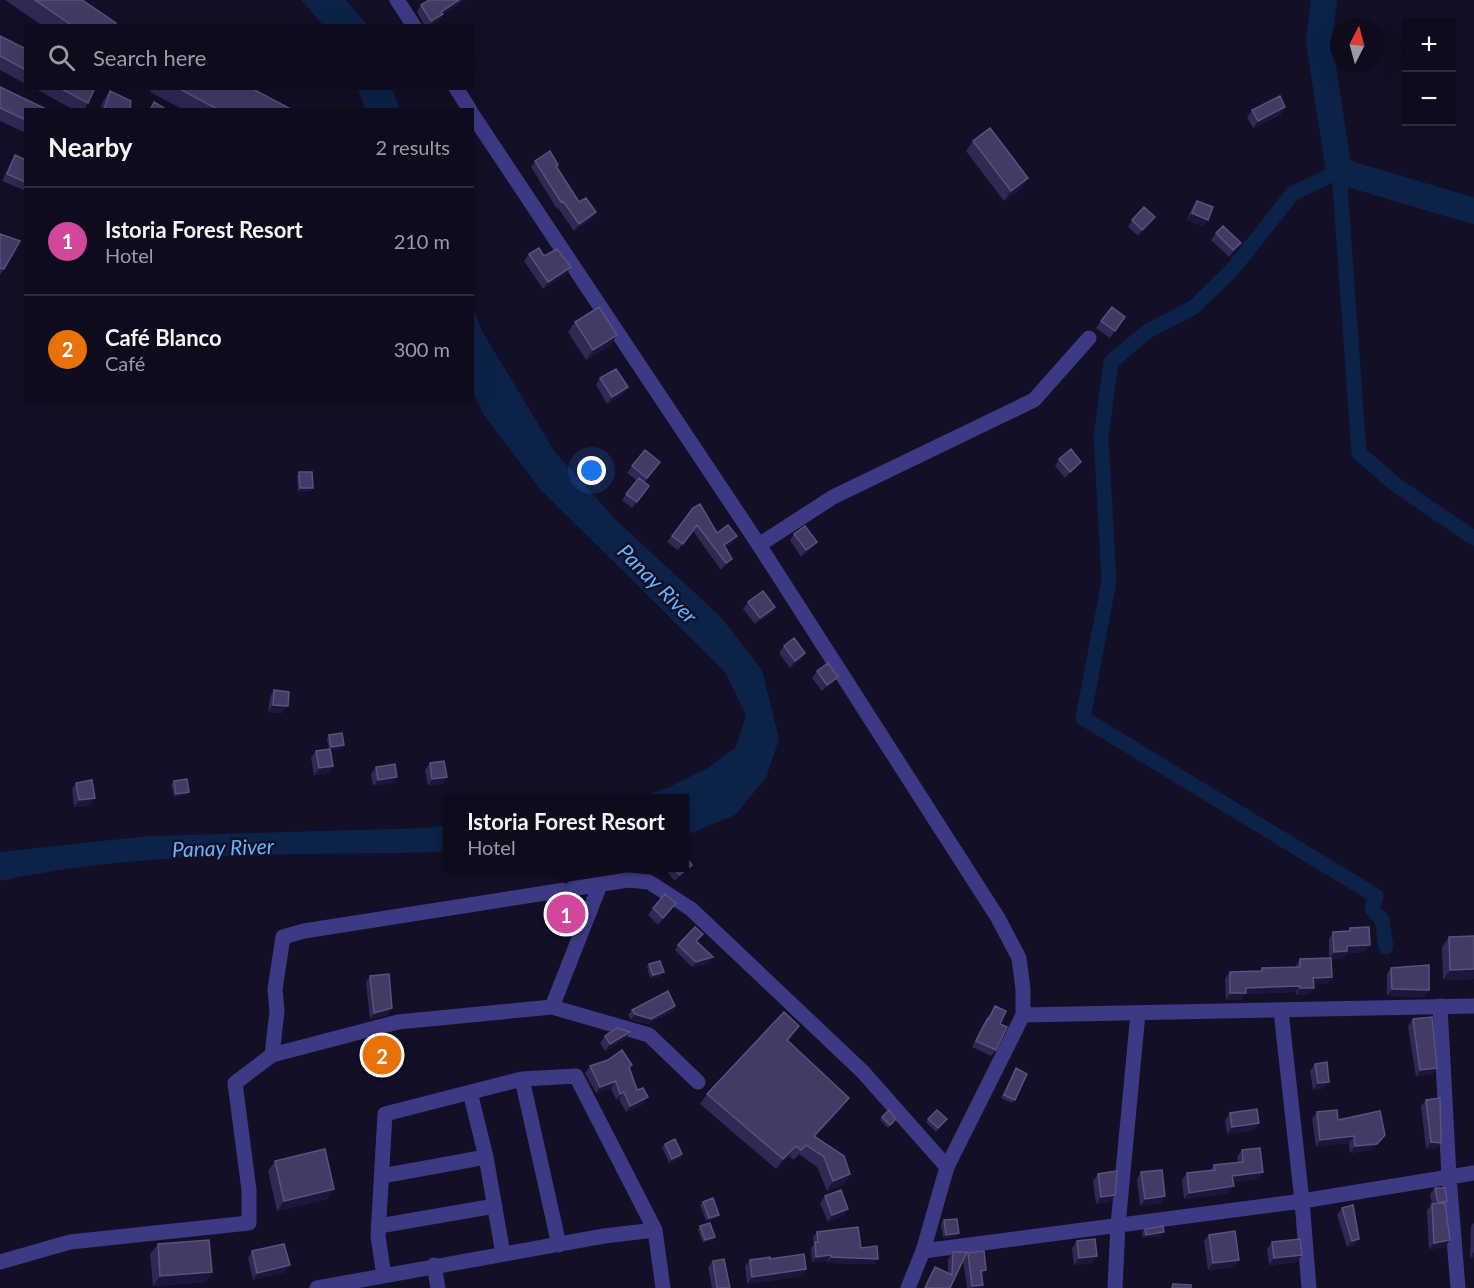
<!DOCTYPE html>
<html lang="en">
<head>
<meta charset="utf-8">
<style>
	:root { --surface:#0e0b1c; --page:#1c1929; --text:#f1f3f6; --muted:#9b9ba3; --line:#2e2b3b; --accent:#00e5ff }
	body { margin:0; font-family:Lato,sans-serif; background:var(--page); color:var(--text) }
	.controls { position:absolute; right:18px; top:18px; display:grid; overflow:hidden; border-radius:0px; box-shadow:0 6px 24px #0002 }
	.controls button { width:54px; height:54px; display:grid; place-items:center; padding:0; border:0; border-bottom:2px solid var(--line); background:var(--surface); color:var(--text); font:30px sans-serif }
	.compass { position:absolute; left:1330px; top:18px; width:54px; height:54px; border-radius:50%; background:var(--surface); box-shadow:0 6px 24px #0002; rotate:6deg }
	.you { position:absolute; left:592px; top:471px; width:21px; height:21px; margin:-15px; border:4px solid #fff; border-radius:50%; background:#1a73e8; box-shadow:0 0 0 9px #1a73e833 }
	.badge { display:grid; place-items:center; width:39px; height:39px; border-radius:50%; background:var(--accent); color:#fff; font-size:20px; font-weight:700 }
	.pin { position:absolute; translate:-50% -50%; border:3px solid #fff; box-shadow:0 2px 6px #0006 }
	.popup { position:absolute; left:443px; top:794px; width:246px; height:78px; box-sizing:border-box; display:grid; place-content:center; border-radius:0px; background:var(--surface); filter:drop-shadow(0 2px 4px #0005); font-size:20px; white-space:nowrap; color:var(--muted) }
	.popup b { font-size:22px; color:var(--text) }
	.popup::after { content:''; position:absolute; left:50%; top:100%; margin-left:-12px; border:12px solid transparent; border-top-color:var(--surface) }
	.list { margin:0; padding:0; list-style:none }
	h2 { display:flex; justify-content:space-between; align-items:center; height:78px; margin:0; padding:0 24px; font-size:26px }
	h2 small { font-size:20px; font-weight:400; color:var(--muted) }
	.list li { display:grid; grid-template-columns:39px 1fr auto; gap:18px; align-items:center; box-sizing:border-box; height:108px; padding:0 24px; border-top:2px solid var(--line) }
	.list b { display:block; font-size:22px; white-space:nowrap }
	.list p { margin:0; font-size:20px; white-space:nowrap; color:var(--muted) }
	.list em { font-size:20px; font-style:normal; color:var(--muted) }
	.icon { flex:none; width:33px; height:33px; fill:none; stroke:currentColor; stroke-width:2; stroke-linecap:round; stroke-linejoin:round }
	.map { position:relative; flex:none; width:1474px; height:1288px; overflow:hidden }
	.search { position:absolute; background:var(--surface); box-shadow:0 6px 24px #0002; left:24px; top:24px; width:450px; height:66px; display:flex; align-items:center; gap:15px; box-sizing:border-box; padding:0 21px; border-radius:0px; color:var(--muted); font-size:22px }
	.panel { position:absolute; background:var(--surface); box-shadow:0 6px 24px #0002; left:24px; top:108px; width:450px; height:294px; border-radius:0px }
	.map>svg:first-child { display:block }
</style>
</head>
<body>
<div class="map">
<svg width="1474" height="1288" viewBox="0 0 1474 1288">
	<rect width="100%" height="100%" fill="#130f26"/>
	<path fill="#0c2248" d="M301 0H346L367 25H323Z
		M358 89H392L400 109H365Z
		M472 305 482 331 555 452 617 521 720 616 762 670 779 739 766 778 735 815 691 833 685 834 684 798H634L667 788 708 768 736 747 746 715 725 672 541 490 483 414 473 391Z
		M447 825V852C299 856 146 849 0 881V852L148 836 426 828Z"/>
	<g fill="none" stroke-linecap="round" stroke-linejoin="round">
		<path stroke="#0c2248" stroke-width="15" d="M1386 947 1382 920 1372 909 1376 896 1083 718 1109 581 1101 437 1111 362 1148 331 1194 307 1232 270 1292 194 1339 171 1359 453 1396 485 1474 538"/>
		<path stroke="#0c2248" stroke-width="26" d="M1324 0 1319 41 1339 171 1474 211"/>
		<path stroke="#3d3a85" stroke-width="15" d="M759 545 833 497 1034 400 1089 338
			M1440 1006 1449 1176 1458 1288
			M552 1007 600 885
			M1281 1011 1302 1201 1309 1288
			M272 1055 277 1011 275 989 283 937 304 931 628 880 649 882 691 909 863 1072 947 1167
			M522 1079 576 1076 655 1230 663 1288
			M470 1092 486 1157 503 1254
			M382 1176 486 1157
			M379 1226 495 1206
			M923 1251 1302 1201 1474 1173
			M0 1262 70 1242 249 1223V1190L235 1083 272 1055 398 1022 552 1007 649 1035 698 1082
			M434 1265 438 1288
			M384 1276 378 1236 385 1114 522 1079 559 1245
			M317 1288 604 1236 655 1230
			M1115 1288 1118 1225 1138 1013"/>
		<path stroke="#3d3a85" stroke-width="15" d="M397 0 414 26
			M456 88 470 110
			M472 114 759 545 998 918 1019 958 1023 989V1015L947 1167 923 1251 908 1288
			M1023 1015 1474 1006"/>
	</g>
	<path fill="#312854" d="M5 0H82L114 26H43Z
		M429 0H465L443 14 438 21 431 26H425L417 12 421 5Z
		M0 36 26 49V84L0 70Z
		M0 87 26 110V133L0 121Z
		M34 88H95L88 103 84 110H74Z
		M152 88H251L288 110H184L150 92Z
		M110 91 130 110H100L103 101Z
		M1285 107 1281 114 1253 128 1247 117 1252 110Z
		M973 141 1021 189 1004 201 966 151Z
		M15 155 26 160V191L2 181 11 162Z
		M535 161 558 165 557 167 579 202 596 212 591 219 574 231 558 208 557 209 531 167Z
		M1197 201 1203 226 1187 220 1192 208Z
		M1155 217 1150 224 1138 236 1128 227 1132 220Z
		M1216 233 1241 243 1229 257 1211 240Z
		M0 234 4 269 0 275Z
		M529 254 544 256 566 274 543 289 524 261Z
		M1112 307 1125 317 1110 338 1096 328Z
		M575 322 617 335 610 345 586 360 568 332Z
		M600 378 623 394 607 404 596 385Z
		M645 450 660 462 645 482 649 486 632 508 622 500 636 480 627 473Z
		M1059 459 1076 468 1065 478 1055 466Z
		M299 472 311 491 298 492 297 476Z
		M693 508 717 533 732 543 725 548 727 565 721 570 693 531 678 550 667 542Z
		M794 534 817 542 812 548 801 557 790 540Z
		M748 602 775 607 770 614 755 624 743 609Z
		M784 646 805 653 800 660 790 668 779 653Z
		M817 671 833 683 822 691 812 678Z
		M274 690 283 713 268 712 270 697Z
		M329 735 342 749 331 750 333 766 329 773 314 775 311 758 316 751 329 749 327 739Z
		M430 763 447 777 442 784 428 786 425 770Z
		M376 767 397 777 392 783 373 786 371 774Z
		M174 781 189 792 186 795 174 797 171 784Z
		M76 783 90 805 74 807 72 789Z
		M692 865 687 871 675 881 663 867H684Z
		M653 908 671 910 658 925 648 915Z
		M1350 928 1365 952 1347 953 1343 958 1331 959 1332 977 1327 984H1314L1309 994 1296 995V992L1245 994 1241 1000H1226L1225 979 1230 972 1260 971 1262 968 1295 967 1300 959 1329 958V939L1333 932 1348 931Z
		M1474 936V979L1443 980 1442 947 1449 937Z
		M678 945 710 963 692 967 675 950Z
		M649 964 661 976 650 978 647 967Z
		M1391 968 1429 990 1425 997 1387 996V974Z
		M370 976 392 1008 387 1015 370 1019 366 982Z
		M995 1006 1000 1024 996 1050 991 1056 972 1047 983 1024Z
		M632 1010 672 1012 648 1024 631 1020 628 1015Z
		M1413 1019 1437 1068 1432 1074 1416 1077 1408 1026Z
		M630 1032 626 1038 605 1051 600 1043 605 1036Z
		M792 1036 787 1041 849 1098 842 1108 815 1137 850 1174 844 1184 827 1191 817 1167 799 1154 794 1160 789 1156 776 1169 700 1104 707 1094Z
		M1315 1064 1329 1082 1324 1088 1313 1090 1310 1071Z
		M632 1065 630 1069 637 1090 648 1097 643 1104 626 1112 619 1099 616 1100 611 1088 596 1093 585 1073 590 1066Z
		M1016 1068 1015 1100 1012 1103 1001 1098Z
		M1426 1100 1441 1143 1437 1149H1426L1421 1106Z
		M1317 1112 1338 1120 1385 1135 1372 1150 1350 1153 1349 1143 1316 1147 1312 1119Z
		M1230 1113 1259 1123 1254 1130 1227 1134 1225 1120Z
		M882 1117 894 1122 888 1128 880 1120Z
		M928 1119H947L936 1132 926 1122Z
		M665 1144 682 1154 680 1158 669 1163 662 1147Z
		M1242 1150 1263 1172 1259 1179 1233 1182 1229 1193 1184 1199 1182 1180 1187 1173 1210 1171 1214 1165 1238 1162 1237 1157Z
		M275 1161 334 1189 327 1199 277 1211 268 1171Z
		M1141 1172 1161 1203 1140 1206 1137 1179Z
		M1098 1174 1115 1195 1110 1202 1096 1204 1093 1181Z
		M1435 1188 1445 1204 1450 1240 1445 1247 1429 1249 1427 1210 1432 1204 1430 1194Z
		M825 1196 848 1209 843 1216 828 1222 820 1203Z
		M703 1202 719 1215 716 1218 706 1221 700 1205Z
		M1342 1208 1354 1246 1347 1247 1337 1215Z
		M944 1220 959 1233 956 1237 943 1238 941 1223Z
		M1474 1223V1258H1470L1471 1226Z
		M700 1226 715 1237 713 1240 703 1243 698 1230Z
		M1145 1229 1161 1236 1143 1238 1142 1232Z
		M817 1232 861 1248 878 1259 874 1264 827 1263V1261L812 1262 811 1248 814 1244 813 1237Z
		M1209 1235 1239 1260 1234 1267 1208 1270 1204 1241Z
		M1077 1241 1097 1256 1092 1263 1074 1265 1072 1248Z
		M1272 1242 1297 1262 1269 1265 1267 1249Z
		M158 1244 212 1272 205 1282 153 1286 150 1254Z
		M252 1251 290 1265 285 1272 253 1280 248 1258Z
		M953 1252 964 1259 968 1253 986 1270 982 1277 983 1285 981 1288H967L963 1260 950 1288H924L931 1273 935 1267 948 1272V1259Z
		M770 1259 806 1269 802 1276 747 1284 745 1266 750 1260Z
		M713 1261 730 1288H712L708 1267Z"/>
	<path fill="#1d163a" d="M459 0H465L443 14 438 21 431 26H429L441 12Z
		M1285 107 1281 114 1253 128 1258 121Z
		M1028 178 1021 189 1004 201 1011 191Z
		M596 212 591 219 574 231 579 224Z
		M1192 213 1208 220 1203 226 1187 220Z
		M1155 217 1150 224 1138 236 1142 230Z
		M571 267 566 274 543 289 548 282Z
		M617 335 610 345 586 360 593 350Z
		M628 387 623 394 607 404 612 397Z
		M1081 462 1076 468 1065 478 1070 472Z
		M300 488H313L311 491 298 492Z
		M737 536 732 543 719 552 724 545Z
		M817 542 812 548 801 557 806 550Z
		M732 559 727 565 721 570 726 563Z
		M775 607 770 614 755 624 760 618Z
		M805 653 800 660 790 668 795 661Z
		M838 677 833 683 822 691 827 685Z
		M273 705 288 706 283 713 268 712Z
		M344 745 342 749 329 751 331 747Z
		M333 766 329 773 314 775 319 768Z
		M397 777 392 783 373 786 378 780Z
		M447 777 442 784 428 786 432 779Z
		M189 792 186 795 174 797 176 794Z
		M95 798 90 805 74 807 79 800Z
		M692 865 687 871 675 881 679 875Z
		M676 903 671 910 658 925 663 918Z
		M1370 945 1365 952 1347 953 1343 958 1329 959 1334 952 1347 946Z
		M713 957 710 963 692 967 696 962Z
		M1474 969V979L1443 980 1450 970Z
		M664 972 661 976 650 978 653 975Z
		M1332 977 1327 984H1309L1313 978Z
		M1300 986 1296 992 1245 994 1241 1000H1226L1230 993 1246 988Z
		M1300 988H1314L1309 994 1296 995Z
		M1392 989 1429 990 1425 997 1387 996Z
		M675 1006 672 1012 648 1024 631 1020 635 1014Z
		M392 1008 387 1015 370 1019 374 1013Z
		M630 1032 626 1038 605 1051 610 1044Z
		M1437 1068 1432 1074 1416 1077 1420 1070Z
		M616 1081 611 1088 596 1093 600 1087Z
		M1329 1082 1324 1088 1313 1090 1318 1083Z
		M624 1092 619 1099 616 1100 620 1094Z
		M648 1097 643 1104 626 1112 630 1106Z
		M849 1098 842 1108 807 1146 814 1136Z
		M1259 1123 1254 1130 1227 1134 1232 1127Z
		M1385 1135 1372 1150 1350 1153 1355 1146Z
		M1354 1136 1349 1143 1316 1147 1320 1140Z
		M1431 1142 1441 1143 1437 1149H1426Z
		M796 1146 789 1156 776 1169 783 1159Z
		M682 1154 680 1158 669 1163 672 1159Z
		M1263 1172 1259 1179 1228 1183 1232 1176Z
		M850 1174 844 1184 827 1191 833 1181Z
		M1234 1186 1229 1193 1184 1199 1189 1193Z
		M334 1189 327 1199 277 1211 284 1201Z
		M1115 1195 1110 1202 1096 1204 1101 1197Z
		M1165 1196 1161 1203 1140 1206 1145 1199Z
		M848 1209 843 1216 828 1222 832 1215Z
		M719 1215 716 1218 706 1221 709 1218Z
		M1164 1232 1161 1236 1143 1238 1146 1235Z
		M959 1233 956 1237 943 1238 946 1235Z
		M715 1237 713 1240 703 1243 705 1240Z
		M1359 1239 1354 1246 1347 1247 1352 1241Z
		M1450 1240 1445 1247 1429 1249 1434 1243Z
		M1474 1252V1258H1470Z
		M831 1255 827 1261 812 1262 816 1257Z
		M1302 1255 1297 1262 1269 1265 1274 1258Z
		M1097 1256 1092 1263 1074 1265 1079 1258Z
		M831 1257 878 1259 874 1264 827 1263Z
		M1239 1260 1234 1267 1208 1270 1213 1263Z
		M290 1265 285 1272 253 1280 257 1273Z
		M806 1269 802 1276 747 1284 752 1277Z
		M986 1270 982 1277 981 1271Z
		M212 1272 205 1282 153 1286 160 1276Z
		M983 1285 981 1288H971L972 1286Z"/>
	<path fill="#433a66" stroke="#5a527e" stroke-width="1.5" d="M35 0H82L116 23 114 26H73Z
		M429 0H459L441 12 443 14 431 21 421 5Z
		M0 36 26 49V70L0 56Z
		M0 87 48 110H26V120L0 108Z
		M60 88H95L88 103Z
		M178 88H251L289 108 288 110H219Z
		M110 91 131 101 130 110H104Z
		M1280 96 1285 107 1258 121 1252 110Z
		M154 102 167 110H150Z
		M990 128 1028 178 1011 191 973 141Z
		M550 151 558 165 556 166 579 202 586 198 596 212 579 224 563 201 561 202 535 161Z
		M15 155 26 160V182L7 174Z
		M1197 201 1213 207 1208 220 1192 213Z
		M1144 207 1155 217 1142 230 1132 220Z
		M1223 226 1241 243 1233 250 1216 233Z
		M0 234 20 241 4 269 0 268Z
		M539 248 544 256 557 249 571 267 548 282 529 254Z
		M599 307 617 335 593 350 575 322Z
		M1112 307 1125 317 1115 331 1101 321Z
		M616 369 628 387 612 397 600 378Z
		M1071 449 1081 462 1070 472 1059 459Z
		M645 450 660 462 647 478 632 466Z
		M299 472H312L313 488H300Z
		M639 478 649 486 637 502 626 494Z
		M700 504 717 533 728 525 737 536 724 545 732 559 726 563 697 525 683 544 672 536 693 508Z
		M805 526 817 542 806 550 794 534Z
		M763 591 775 607 760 618 748 602Z
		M794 638 805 653 795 661 784 646Z
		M828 663 838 677 827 685 817 671Z
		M274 690 289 692 288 706 273 705Z
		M342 733 344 745 331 747 329 735Z
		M330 749 333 766 319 768 316 751Z
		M444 761 447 777 432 779 430 763Z
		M395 764 397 777 378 780 376 767Z
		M187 779 189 792 176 794 174 781Z
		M92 780 95 798 79 800 76 783Z
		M684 855 692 865 679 875 674 867H684Z
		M665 894 676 903 663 918 653 908Z
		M695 927 703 934 696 941 713 957 696 962 678 945Z
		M1369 927 1370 945 1347 946V951L1334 952 1333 932 1350 931V928Z
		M1474 936V969L1450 970 1449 937Z
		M1331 958 1332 977 1313 978 1314 988H1300V986L1246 988V993H1230V972L1262 971V968L1300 967V959Z
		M660 961 664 972 653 975 649 964Z
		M1429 965V990L1392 989 1391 968Z
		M389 974 392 1008 374 1013 370 976Z
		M668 991 675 1006 651 1019 635 1014 632 1010Z
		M995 1006 1006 1011 1000 1024 1007 1027 996 1050 976 1041 988 1018 989 1019Z
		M784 1012 799 1026 787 1040 849 1098 814 1136 844 1156 850 1174 833 1181 824 1157 806 1145 801 1150 796 1146 783 1159 707 1094Z
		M1432 1017 1437 1068 1420 1070 1413 1019Z
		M617 1028 630 1032 610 1044 605 1036Z
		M622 1050 632 1065 629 1067 637 1090 643 1088 648 1097 630 1106 624 1092 620 1094 616 1081 600 1087 590 1066 608 1060Z
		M1327 1062 1329 1082 1318 1083 1315 1064Z
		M1016 1068 1027 1074 1015 1100 1004 1095Z
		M1440 1098 1441 1143 1431 1142 1426 1100Z
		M1257 1109 1259 1123 1232 1127 1230 1113Z
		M889 1110 896 1119 890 1125 882 1117Z
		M937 1110 947 1119 938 1128 928 1119Z
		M1337 1110 1338 1120 1380 1111 1385 1135 1377 1144 1355 1146 1354 1136 1320 1140 1317 1112Z
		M675 1139 682 1154 672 1159 665 1144Z
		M1260 1148 1263 1172 1232 1176 1234 1186 1189 1193 1187 1173 1215 1170 1214 1165 1243 1162 1242 1150Z
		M325 1149 334 1189 284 1201 275 1161Z
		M1162 1170 1165 1196 1145 1199 1141 1172Z
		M1117 1171 1115 1195 1101 1197 1098 1174Z
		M1435 1188H1445L1447 1201 1438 1203Z
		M841 1190 848 1209 832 1215 825 1196Z
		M713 1198 719 1215 709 1218 703 1202Z
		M1445 1203 1450 1240 1434 1243 1432 1204Z
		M1353 1205 1359 1239 1352 1241 1342 1208Z
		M957 1219 959 1233 946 1235 944 1220Z
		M710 1223 715 1237 705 1240 700 1226Z
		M1163 1226 1164 1232 1146 1235 1145 1229Z
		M858 1227 861 1248 877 1246 878 1259 831 1257V1255L816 1257 815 1242H818L817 1232Z
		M1235 1231 1239 1260 1213 1263 1209 1235Z
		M1095 1239 1097 1256 1079 1258 1077 1241Z
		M1300 1239 1302 1255 1274 1258 1272 1242Z
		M209 1240 212 1272 160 1276 158 1244Z
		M284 1244 290 1265 257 1273 252 1251Z
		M984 1251 986 1270 981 1271 983 1285 972 1286 968 1253Z
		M953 1252H967L950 1288H925L935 1267 952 1275Z
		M804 1254 806 1269 752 1277 750 1260 770 1257V1259Z
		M724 1259 730 1288H717L713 1261Z
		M1173 1284 1191 1285V1288H1172Z"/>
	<g text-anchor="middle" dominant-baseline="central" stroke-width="5" stroke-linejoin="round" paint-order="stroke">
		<g font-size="21" font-style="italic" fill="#62b6ff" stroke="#130f26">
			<text transform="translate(658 583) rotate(45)">Panay River</text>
			<text transform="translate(223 847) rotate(-2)">Panay River</text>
		</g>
	</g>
</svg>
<div class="controls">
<button>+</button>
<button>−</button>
</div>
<svg class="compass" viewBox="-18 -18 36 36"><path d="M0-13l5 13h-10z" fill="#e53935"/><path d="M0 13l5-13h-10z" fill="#9b9ba3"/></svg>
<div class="you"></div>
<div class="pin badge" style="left:566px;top:914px;background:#d1479c">1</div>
<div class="popup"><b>Istoria Forest Resort</b>Hotel</div>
<div class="pin badge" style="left:382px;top:1055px;background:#e8710a">2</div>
<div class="search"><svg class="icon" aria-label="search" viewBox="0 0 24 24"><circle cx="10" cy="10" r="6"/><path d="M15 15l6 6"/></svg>Search here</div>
<section class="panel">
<h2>Nearby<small>2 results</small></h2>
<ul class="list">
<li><span class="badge" style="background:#d1479c">1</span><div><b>Istoria Forest Resort</b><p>Hotel</p></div><em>210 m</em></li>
<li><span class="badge" style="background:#e8710a">2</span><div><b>Café Blanco</b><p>Café</p></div><em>300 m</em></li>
</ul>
</section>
</div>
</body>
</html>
